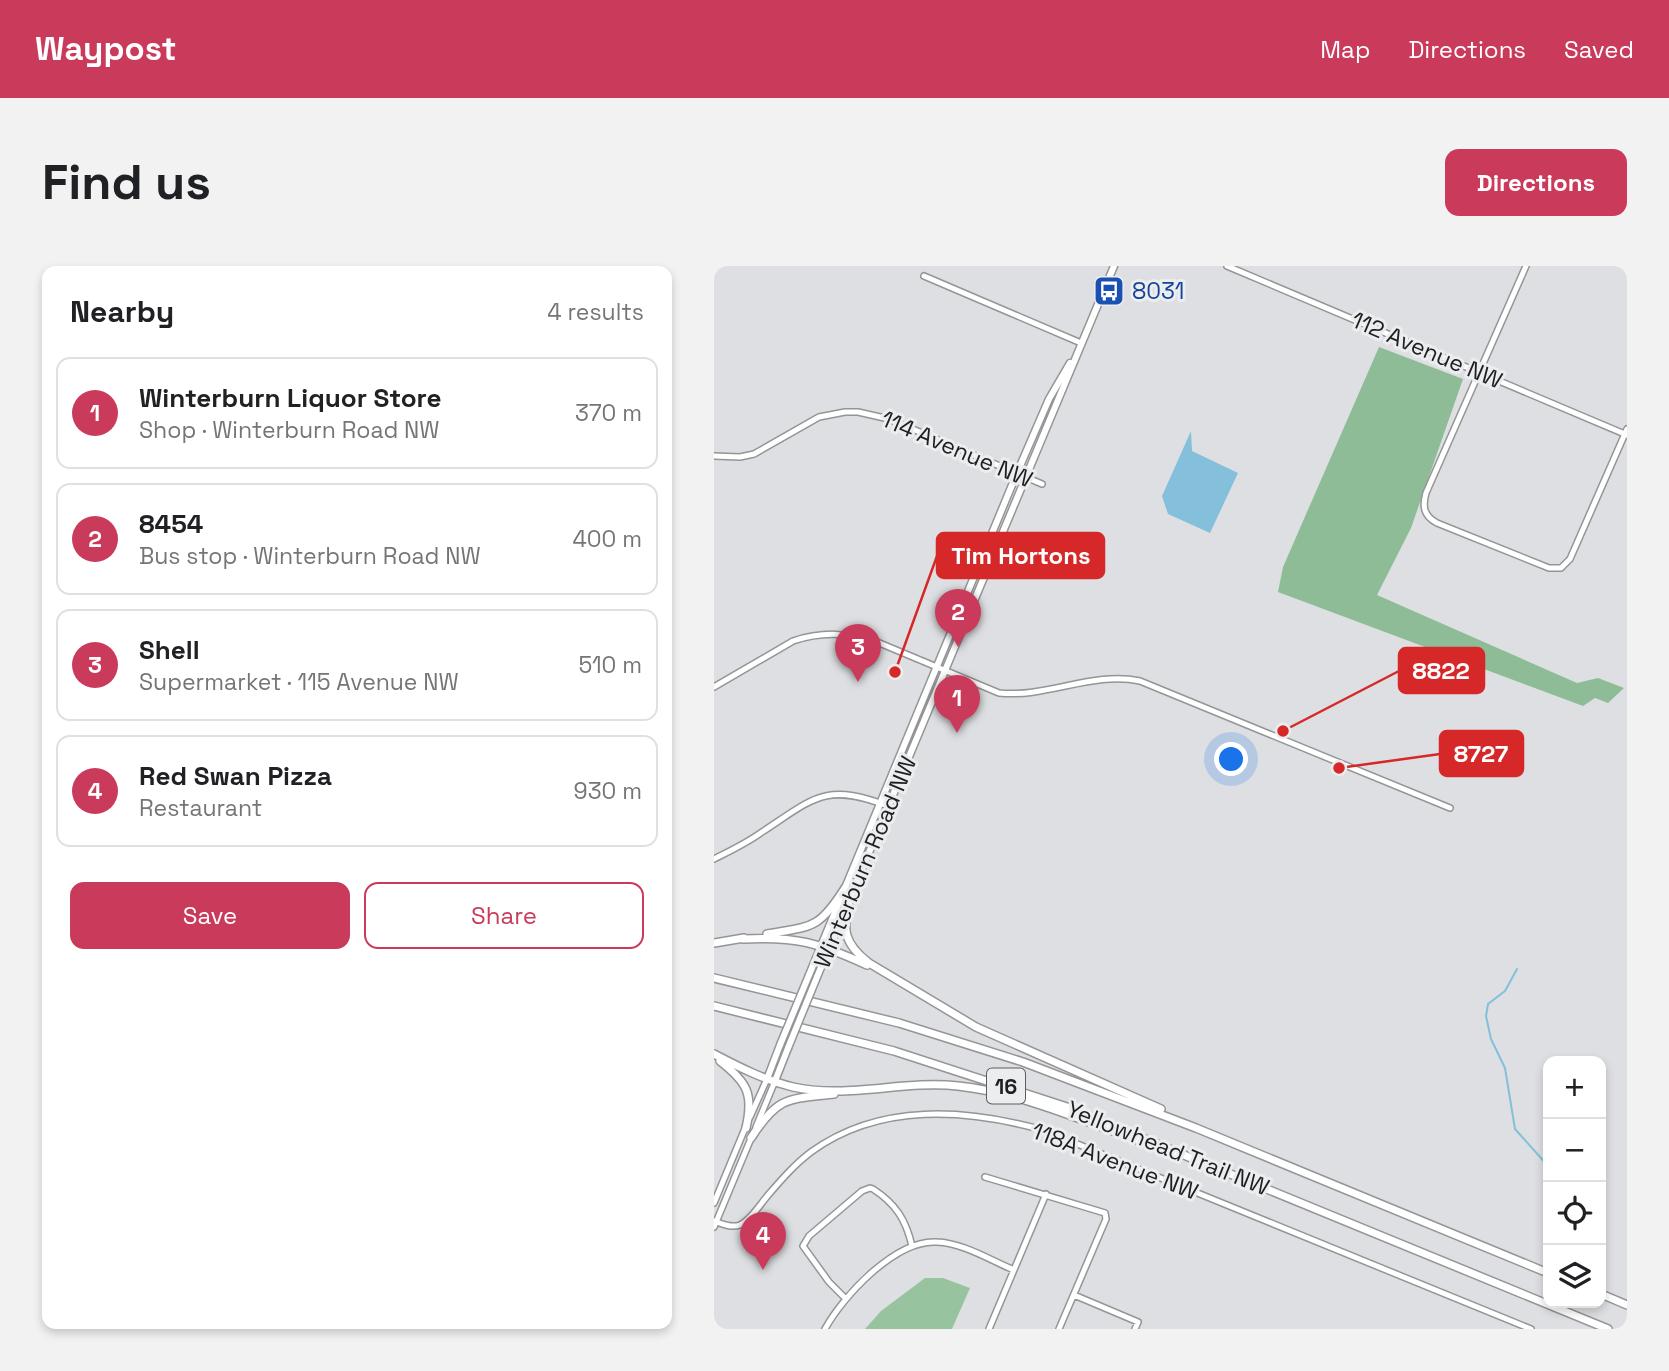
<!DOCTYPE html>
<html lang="en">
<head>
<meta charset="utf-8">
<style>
	:root { --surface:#fff; --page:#f2f2f2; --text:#202124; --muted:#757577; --line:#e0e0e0; --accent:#ca3a5a }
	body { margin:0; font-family:"Space Grotesk",sans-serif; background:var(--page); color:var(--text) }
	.controls { position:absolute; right:21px; bottom:21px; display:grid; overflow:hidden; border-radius:14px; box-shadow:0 4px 10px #0003 }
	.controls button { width:63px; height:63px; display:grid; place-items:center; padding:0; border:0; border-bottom:2px solid var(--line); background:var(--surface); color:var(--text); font:35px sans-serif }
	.you { position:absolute; left:518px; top:494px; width:24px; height:24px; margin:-18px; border:5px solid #fff; border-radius:50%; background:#1a73e8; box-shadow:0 0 0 10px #1a73e833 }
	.badge { display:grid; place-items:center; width:46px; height:46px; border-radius:50%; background:var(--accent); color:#fff; font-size:23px; font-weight:700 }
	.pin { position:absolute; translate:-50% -58px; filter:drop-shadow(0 2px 4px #0008) }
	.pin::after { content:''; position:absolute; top:37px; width:24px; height:21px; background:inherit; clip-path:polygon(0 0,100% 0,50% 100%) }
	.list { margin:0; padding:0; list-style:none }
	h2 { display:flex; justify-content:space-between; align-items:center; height:91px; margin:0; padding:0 28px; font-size:30px }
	h2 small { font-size:23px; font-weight:400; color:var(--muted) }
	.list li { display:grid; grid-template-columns:46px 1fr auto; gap:21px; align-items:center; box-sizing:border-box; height:112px; margin:0 14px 14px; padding:0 14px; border:2px solid var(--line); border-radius:14px }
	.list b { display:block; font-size:26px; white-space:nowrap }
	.list p { margin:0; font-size:23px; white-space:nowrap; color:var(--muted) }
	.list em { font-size:23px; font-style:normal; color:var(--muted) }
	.actions { display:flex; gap:14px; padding:21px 28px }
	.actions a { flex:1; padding:16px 0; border:2px solid var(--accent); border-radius:14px; text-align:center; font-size:24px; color:var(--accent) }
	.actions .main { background:var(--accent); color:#fff }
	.icon { flex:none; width:38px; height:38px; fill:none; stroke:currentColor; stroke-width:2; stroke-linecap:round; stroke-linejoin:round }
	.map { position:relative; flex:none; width:913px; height:1063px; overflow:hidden; border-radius:14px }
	header { display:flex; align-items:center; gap:42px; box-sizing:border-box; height:98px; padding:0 35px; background:var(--accent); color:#fff }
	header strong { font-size:33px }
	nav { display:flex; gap:38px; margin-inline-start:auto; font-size:24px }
	.intro { display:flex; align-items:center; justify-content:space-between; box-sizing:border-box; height:168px; padding:0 42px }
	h1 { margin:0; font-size:49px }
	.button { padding:18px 32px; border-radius:14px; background:var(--accent); color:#fff; font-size:24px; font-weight:700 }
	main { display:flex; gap:42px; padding:0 42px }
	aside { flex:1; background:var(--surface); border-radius:14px; box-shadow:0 4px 10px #0003 }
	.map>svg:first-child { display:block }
</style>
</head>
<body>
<header>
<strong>Waypost</strong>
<nav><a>Map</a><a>Directions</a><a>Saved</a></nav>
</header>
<div class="intro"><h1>Find us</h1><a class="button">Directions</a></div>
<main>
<aside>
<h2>Nearby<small>4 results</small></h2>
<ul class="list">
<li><span class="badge">1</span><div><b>Winterburn Liquor Store</b><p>Shop · Winterburn Road NW</p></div><em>370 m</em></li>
<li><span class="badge">2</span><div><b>8454</b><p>Bus stop · Winterburn Road NW</p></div><em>400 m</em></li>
<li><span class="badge">3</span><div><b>Shell</b><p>Supermarket · 115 Avenue NW</p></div><em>510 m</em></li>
<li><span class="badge">4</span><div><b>Red Swan Pizza</b><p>Restaurant</p></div><em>930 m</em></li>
</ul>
<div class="actions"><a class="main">Save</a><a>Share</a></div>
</aside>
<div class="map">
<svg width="913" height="1063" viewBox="0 0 913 1063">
	<rect width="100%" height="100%" fill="#dedfe2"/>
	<path fill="#97c49f" d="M211 1012H229L256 1022 238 1063H151L167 1045Z"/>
	<path fill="#8ebc96" d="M665 81 749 113 697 262 663 329 863 417 884 412 910 422 894 437 881 432 869 440 564 326 569 301Z"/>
	<path fill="#84bfdc" d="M477 165 478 185 524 207 496 267 454 248 448 230Z"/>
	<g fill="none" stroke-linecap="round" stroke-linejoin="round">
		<path stroke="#84bfdc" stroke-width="2" d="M803 703 791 725 774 738 772 750 777 773 791 802 801 863 834 900"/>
		<g stroke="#949597" stroke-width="8">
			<path id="minor" d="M513 0 913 169
				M812 0 712 227C708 241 710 250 723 257L835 302H847L856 293 913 163
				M210 10 367 77
				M0 190 26 191 40 188 105 151 131 146H144L175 153 328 218
				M0 421 79 375C109 365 134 367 163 376L285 427C333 432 379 405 426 415L736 542
				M0 593C16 585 33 577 48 566 100 532 111 516 174 540
				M36 851 53 813
				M42 861 61 815
				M271 911 391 947 392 953 345 1063
				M0 937 32 860
				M0 955C8 958 17 962 26 959 37 954 47 937 55 928 68 913 81 898 97 886 166 836 252 843 329 864L817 1063
				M0 961 38 870
				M360 1029 424 1056 421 1063
				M131 1032 115 1016 89 980 95 970 148 925 156 922 159 923C182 938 192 954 198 980
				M111 1063C129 1030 182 973 223 976 249 977 276 994 300 1004
				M275 1063 332 928"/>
		</g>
		<g stroke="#949597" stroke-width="9">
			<path id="major" d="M95 709 303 207 335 133 356 97
				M103 711 400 0
				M53 813 66 779
				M61 815 74 782"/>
		</g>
		<g stroke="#949597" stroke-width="10">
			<path id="highway" d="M136 632C128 663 129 677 155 697L262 761 447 843
				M53 668C99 660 105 663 131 622
				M29 673C82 670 105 677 153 699
				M0 677 30 672
				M0 712 185 757 309 796 482 862 834 1007
				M0 740 180 785 353 841 894 1063
				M0 788C25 801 50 814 79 821 133 833 189 814 244 820 309 827 371 856 432 877
				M6 795C33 816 40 828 32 862
				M37 872C64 830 74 833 120 828
				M887 1028 913 1039"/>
		</g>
		<use href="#minor" stroke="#fff" stroke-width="5"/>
		<use href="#major" stroke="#fff" stroke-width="6"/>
		<use href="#highway" stroke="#fff" stroke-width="7"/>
		<g stroke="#949597" stroke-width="9" stroke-linecap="butt">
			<path id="major-bridge" d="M66 779 95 709
				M74 782 103 711"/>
		</g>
		<use href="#major-bridge" stroke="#fff" stroke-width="6"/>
	</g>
	<defs>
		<g id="bus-square" transform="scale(1.575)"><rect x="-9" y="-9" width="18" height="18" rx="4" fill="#1a4fb4" stroke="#ebedef"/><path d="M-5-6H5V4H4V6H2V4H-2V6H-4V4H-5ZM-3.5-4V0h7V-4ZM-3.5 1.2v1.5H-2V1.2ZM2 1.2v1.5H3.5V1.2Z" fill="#fff"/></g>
	</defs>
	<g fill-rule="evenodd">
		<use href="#bus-square" x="395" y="25"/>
	</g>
	<g text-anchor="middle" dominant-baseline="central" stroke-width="6" stroke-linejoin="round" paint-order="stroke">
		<rect fill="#ebedef" stroke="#5c5d5e" stroke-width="2" x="273" y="802.5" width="38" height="35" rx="5"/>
		<g font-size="21" font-weight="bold" fill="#1f1f20">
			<text x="292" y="820">16</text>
		</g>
		<g font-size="23" fill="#164399" stroke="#ebedef" text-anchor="start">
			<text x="418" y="25">8031</text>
		</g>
		<g font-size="23" fill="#1f1f20" stroke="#ebedef">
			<text transform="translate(713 84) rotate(23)">112 Avenue NW</text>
			<text transform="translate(243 183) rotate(23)">114 Avenue NW</text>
			<text transform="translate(151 596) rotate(-67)">Winterburn Road NW</text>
			<text transform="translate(454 882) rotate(22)">Yellowhead Trail NW</text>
			<text transform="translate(401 895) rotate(21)">118A Avenue NW</text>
		</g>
	</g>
	<path fill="none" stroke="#d62828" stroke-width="2.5" d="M181 406L223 290M569 465L685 405M625 502L726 488"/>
	<g fill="#d62828" stroke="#ebedef" stroke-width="2.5">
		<circle cx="181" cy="406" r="7"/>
		<circle cx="569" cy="465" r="7"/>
		<circle cx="625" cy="502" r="7"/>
	</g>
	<g fill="#d62828" stroke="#d62828" stroke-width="2.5">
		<rect x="223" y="267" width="167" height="45" rx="7"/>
		<rect x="685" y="382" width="85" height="45" rx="7"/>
		<rect x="726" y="465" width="83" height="45" rx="7"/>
	</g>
	<g font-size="24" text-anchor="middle" font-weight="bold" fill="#fff">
		<text x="307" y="298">Tim Hortons</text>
		<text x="727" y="413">8822</text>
		<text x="767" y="496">8727</text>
	</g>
</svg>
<div class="controls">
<button>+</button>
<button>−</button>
<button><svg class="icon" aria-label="locate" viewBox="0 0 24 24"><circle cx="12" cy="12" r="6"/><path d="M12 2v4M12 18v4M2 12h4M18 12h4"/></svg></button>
<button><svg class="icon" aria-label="layers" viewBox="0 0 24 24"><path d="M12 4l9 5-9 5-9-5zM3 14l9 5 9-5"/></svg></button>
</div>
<div class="you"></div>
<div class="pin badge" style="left:243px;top:467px">1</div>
<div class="pin badge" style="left:244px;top:381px">2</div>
<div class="pin badge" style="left:144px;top:416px">3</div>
<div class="pin badge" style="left:49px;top:1004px">4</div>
</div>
</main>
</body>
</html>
